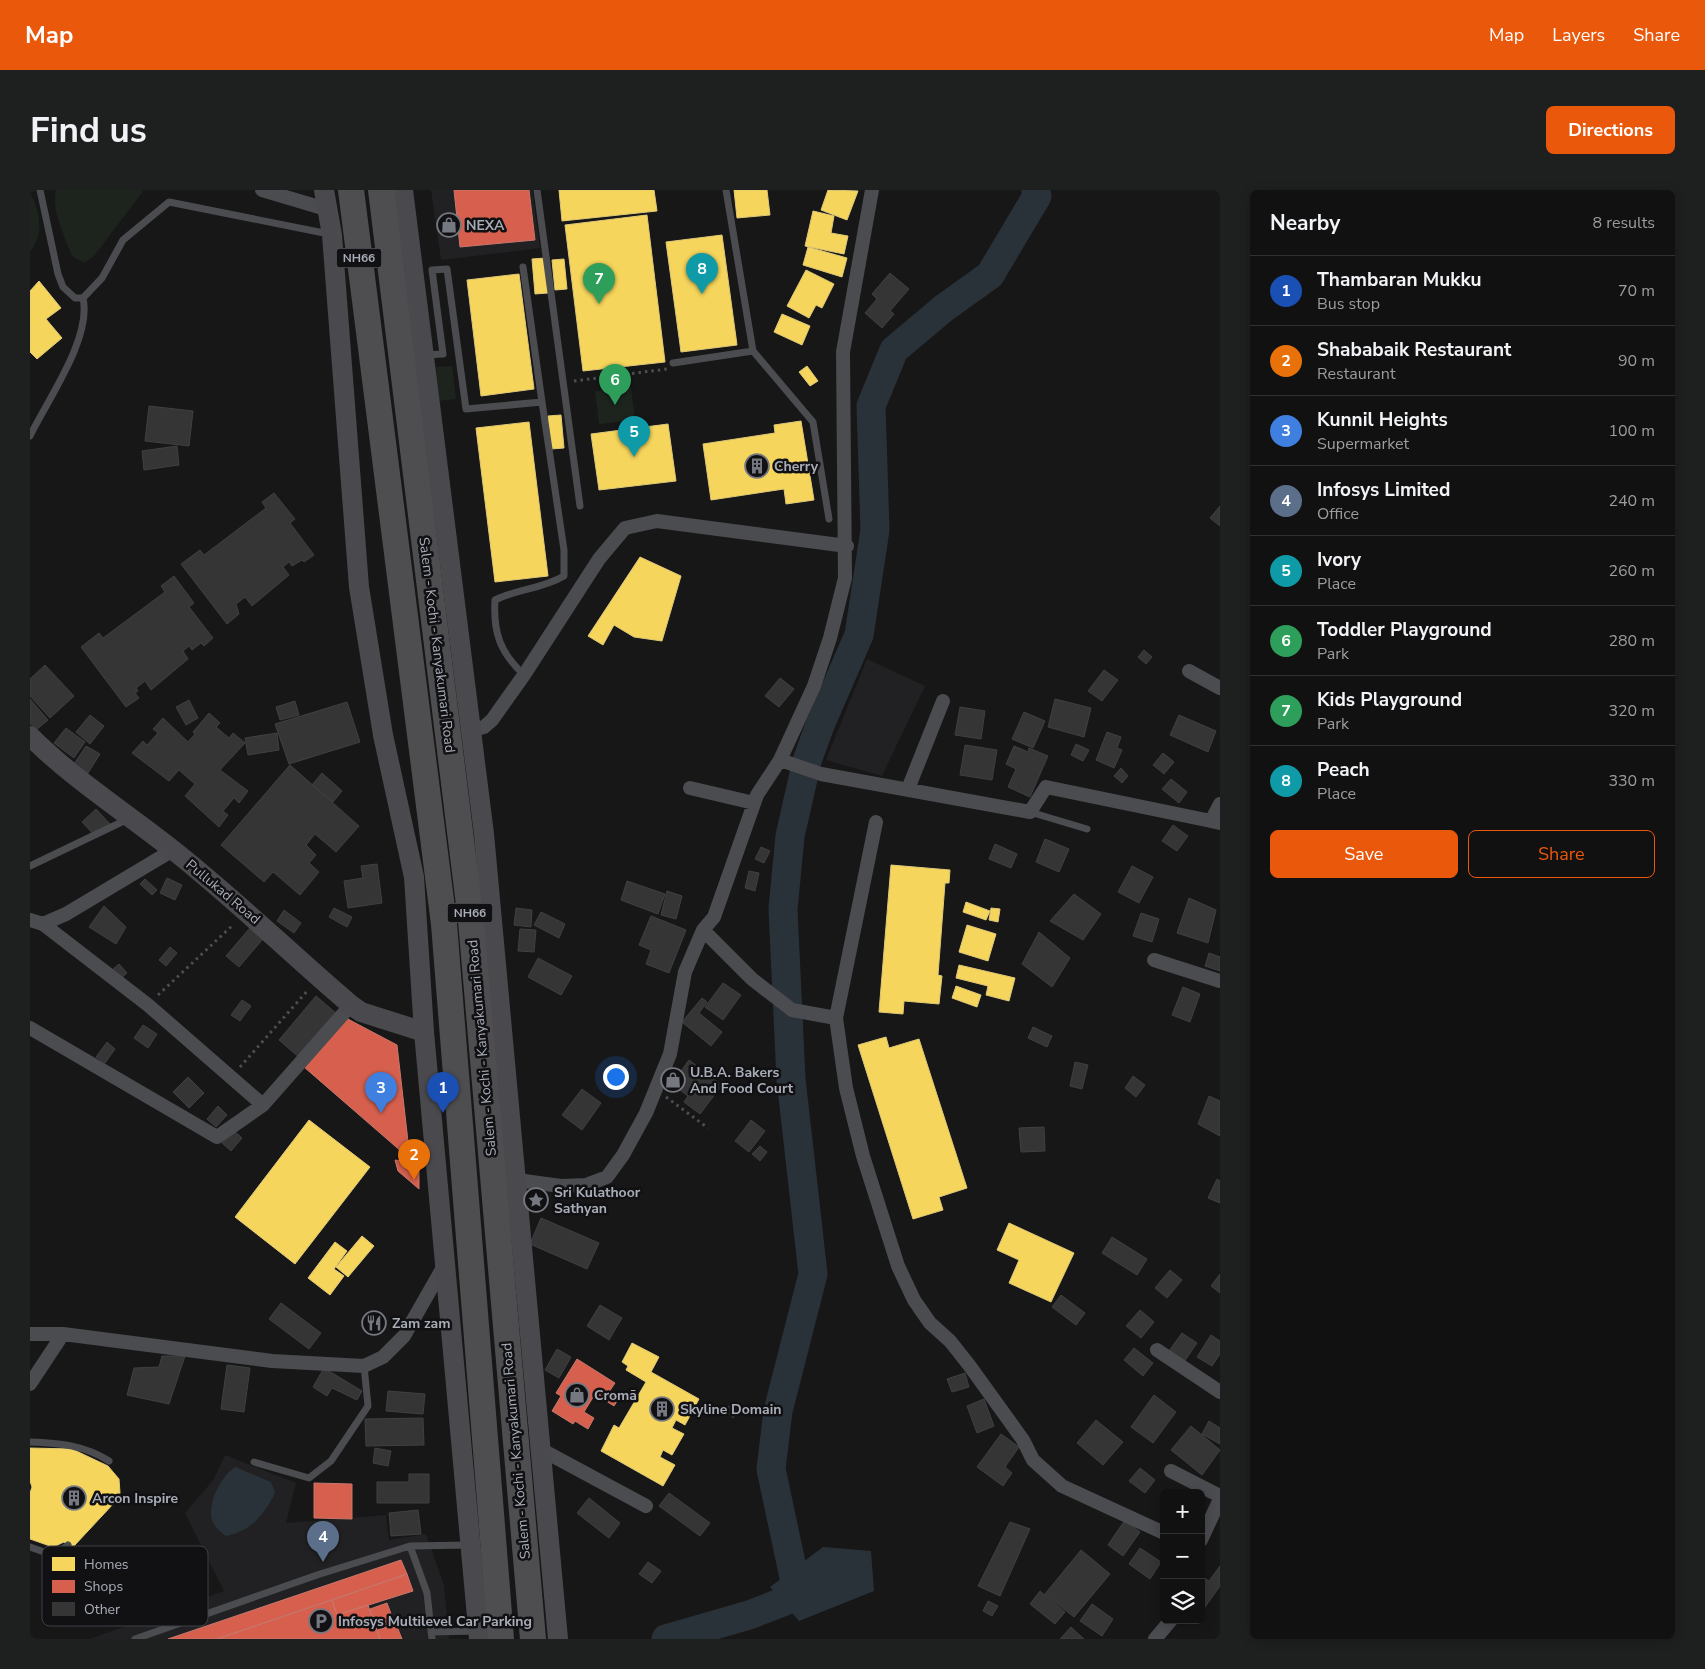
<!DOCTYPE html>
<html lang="en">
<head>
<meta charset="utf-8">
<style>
	:root { --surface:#111; --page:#1e1f1f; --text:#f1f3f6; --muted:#9c9d9f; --line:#303131; --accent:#ea580c }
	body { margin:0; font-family:"Nunito Sans",sans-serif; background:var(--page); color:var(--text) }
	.controls { position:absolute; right:15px; bottom:15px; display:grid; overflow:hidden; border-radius:8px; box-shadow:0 2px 12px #0003 }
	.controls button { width:45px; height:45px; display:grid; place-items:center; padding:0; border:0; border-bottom:1px solid var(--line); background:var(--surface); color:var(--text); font:25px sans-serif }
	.you { position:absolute; left:585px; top:886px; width:18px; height:18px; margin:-12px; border:4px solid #fff; border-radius:50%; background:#1a73e8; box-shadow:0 0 0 8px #1a73e833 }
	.badge { display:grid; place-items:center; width:32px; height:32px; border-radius:50%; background:var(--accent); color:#fff; font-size:16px; font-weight:700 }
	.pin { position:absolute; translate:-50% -41px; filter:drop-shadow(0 1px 2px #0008) }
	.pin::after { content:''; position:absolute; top:26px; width:18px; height:15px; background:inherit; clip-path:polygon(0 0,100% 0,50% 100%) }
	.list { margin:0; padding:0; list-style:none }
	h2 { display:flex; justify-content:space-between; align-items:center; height:65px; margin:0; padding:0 20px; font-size:21px }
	h2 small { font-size:16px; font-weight:400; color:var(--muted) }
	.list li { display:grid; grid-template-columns:32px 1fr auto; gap:15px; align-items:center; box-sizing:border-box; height:70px; padding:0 20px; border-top:1px solid var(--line) }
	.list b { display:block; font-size:19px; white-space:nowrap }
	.list p { margin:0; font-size:16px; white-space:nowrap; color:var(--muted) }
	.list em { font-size:16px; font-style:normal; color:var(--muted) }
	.actions { display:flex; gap:10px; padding:15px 20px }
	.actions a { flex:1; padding:11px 0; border:1px solid var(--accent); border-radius:8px; text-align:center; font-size:18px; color:var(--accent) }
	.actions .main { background:var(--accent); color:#fff }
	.icon { flex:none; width:28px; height:28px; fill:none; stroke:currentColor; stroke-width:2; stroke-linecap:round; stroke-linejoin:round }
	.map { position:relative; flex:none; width:1190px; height:1449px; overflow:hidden; border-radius:8px }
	header { display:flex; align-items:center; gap:30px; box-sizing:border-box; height:70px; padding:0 25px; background:var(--accent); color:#fff }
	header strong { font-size:24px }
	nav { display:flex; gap:28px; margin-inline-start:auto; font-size:18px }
	.intro { display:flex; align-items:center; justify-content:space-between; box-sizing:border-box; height:120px; padding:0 30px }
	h1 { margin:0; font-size:35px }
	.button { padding:12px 22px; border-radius:8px; background:var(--accent); color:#fff; font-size:18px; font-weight:700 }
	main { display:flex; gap:30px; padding:0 30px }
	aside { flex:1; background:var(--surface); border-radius:8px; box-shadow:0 2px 12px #0003 }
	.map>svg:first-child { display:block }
</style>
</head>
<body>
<header>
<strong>Map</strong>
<nav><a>Map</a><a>Layers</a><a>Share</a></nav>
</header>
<div class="intro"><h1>Find us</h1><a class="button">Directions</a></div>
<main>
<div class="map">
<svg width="1190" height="1449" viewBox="0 0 1190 1449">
	<rect width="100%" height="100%" fill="#171717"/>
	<path fill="#212123" d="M401 0H502L510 58 411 70Z
		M837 469 895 496 852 586 796 570Z
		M195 1265 266 1293 256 1333 356 1325 359 1350 396 1344 414 1395 419 1449H60L194 1401 155 1323 184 1289Z"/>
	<path fill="#1d241e" d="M26 0H114L64 66 54 73 42 66C35 47 21 20 26 0Z
		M0 3C11 23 14 43 0 62Z
		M422 176 426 209 409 211 406 177Z
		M601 197 605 230 569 234 565 201Z"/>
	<path fill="#2a3239" d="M205 1277 241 1292 245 1303C234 1325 221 1341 196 1346 189 1341 181 1334 181 1324 181 1307 191 1287 205 1277Z
		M793 1357 841 1361 844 1401 769 1431 740 1397Z"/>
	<path fill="#f6d55c" stroke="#dfc978" d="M529 0H624L627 21 532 31Z
		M704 0H737L740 25 707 28Z
		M798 0 828 1 817 30 791 20Z
		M783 21 804 26 801 43 818 46 814 64 775 56Z
		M617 25 635 172 553 181 535 35Z
		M692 45 707 155 651 162 636 52Z
		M778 57 817 68 812 87 773 75Z
		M515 68 518 103 505 104 502 69Z
		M534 69 537 99 525 100 522 70Z
		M776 80 804 94 792 118 786 115 779 128 757 116Z
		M489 84 504 199 451 206 437 90Z
		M9 91 31 118 16 129 32 148 7 169 0 162V101Z
		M752 124 780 136 772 155 744 142Z
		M777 176 788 191 780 196 769 182Z
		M531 225 534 258 521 259 518 226Z
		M771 231 784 310 756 314 754 299 681 310 673 254 745 243 744 235Z
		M499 232 518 386 465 392 446 238Z
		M638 234 646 291 569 300 561 244Z
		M610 367 651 386 632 451 604 447 584 435 573 455 558 446Z
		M861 675 920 680 919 693H915L908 785 912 786 909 814 874 811 873 824 849 822Z
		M936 712 960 721 956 730 933 722Z
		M961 718 970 719 968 732 959 730Z
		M937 735 966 744 958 771 929 762Z
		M929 775 985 788 979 811 956 805 958 796 926 788Z
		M926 796 951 805 947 817 922 808Z
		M856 847 859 858 889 849 937 998 909 1007 913 1020 883 1029 828 855Z
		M279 930 340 977 265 1074 205 1027Z
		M979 1033 1044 1063 1021 1112 979 1093 989 1070 967 1060Z
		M332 1046 344 1056 318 1087 306 1077Z
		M305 1052 317 1061 304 1079 314 1086 300 1105 278 1088Z
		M602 1153 629 1167 621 1182 669 1209 655 1235 646 1230 642 1238 654 1244 642 1265 633 1260 630 1267 645 1275 633 1296 571 1261 584 1235 589 1238 616 1192 596 1180 598 1176 592 1172Z
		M0 1258 42 1259 78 1276 89 1289 90 1303 85 1312 44 1356H39L34 1352 23 1357 0 1349V1303L2 1297 0 1291Z"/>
	<path fill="#d6604d" stroke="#c8776d" d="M424 0H499L505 50 430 57Z
		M314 827 367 855 380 969 274 877Z
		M365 970 389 974V999L368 981Z
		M547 1169 585 1193 579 1202 589 1208 584 1216 565 1204 554 1222 564 1228 558 1239 545 1231 543 1234 522 1221 531 1206 526 1203Z
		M284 1293 322 1294V1329L284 1328Z
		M371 1370 377 1384 187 1449H138Z
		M377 1384 383 1401 307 1425 302 1410Z
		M302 1410 307 1425 338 1415 350 1449H187Z
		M357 1413 364 1432 346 1438 340 1419Z
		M366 1434 372 1449H350L347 1440Z"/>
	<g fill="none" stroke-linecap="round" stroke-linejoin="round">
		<path stroke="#2a3239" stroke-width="29" d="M636 1449 719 1425 768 1406 741 1279 748 1221 783 1084 761 889 753 719 760 646 777 571 790 535 829 445 845 340 841 216 864 160 914 118 960 85 1007 6 1006 0"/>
	</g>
	<path fill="#353536" stroke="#3f4043" d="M860 83 879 99 860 121 864 124 852 138 835 123 847 109 842 104Z
		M119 216 163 221 159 256 115 251Z
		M147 256 149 275 114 280 112 261Z
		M244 303 265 329 260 333 284 365 274 372 272 370 262 376 259 372 253 377 259 385 222 416 215 407 206 414 209 424 197 434 151 374 170 360 174 365 236 318 232 312Z
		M1190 316V336L1180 328Z
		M144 386 164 413 159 417 183 448 174 456 171 453 162 460 159 456 153 461 158 469 121 500 115 491 106 498 108 501 105 503 109 508 96 517 51 457 69 443 73 448 135 402 131 396Z
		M1114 460 1122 467 1116 474 1108 467Z
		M15 475 44 506 20 528 0 506V489Z
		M1074 480 1088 490 1072 511 1058 501Z
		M750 488 764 499 749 517 735 506Z
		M0 509 18 530 6 540 0 533Z
		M1025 509 1061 518 1054 547 1018 537Z
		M159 510 168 528 156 535 146 517Z
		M265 511 269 525 250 530 246 517Z
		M317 512 330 552 259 574 245 534Z
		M930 517 955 521 951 549 925 545Z
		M994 522 1015 531 1003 558 982 549Z
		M179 523 190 533 186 537 199 548 203 543 215 553 190 580 218 601 209 613 204 608 193 621 198 625 189 637 155 606 165 594 149 580 139 591 102 563 113 551 117 555 128 543 123 539 133 528 158 552 165 544 163 542Z
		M60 525 74 536 60 554 46 542Z
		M1149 525 1186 541 1178 562 1140 545Z
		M36 538 55 552 44 568 24 553Z
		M1077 542 1091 547 1087 558 1092 560 1084 578 1066 570Z
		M247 543 249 560 218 565 215 548Z
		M1046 554 1059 560 1053 571 1041 565Z
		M935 555 967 560 962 590 930 585Z
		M56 556 70 564 58 583 44 574Z
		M984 556 998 562 999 558 1018 566 1000 607 978 597 986 579 976 574Z
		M1133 563 1144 572 1134 584 1123 575Z
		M260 575 329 636 306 662 285 644 276 655 286 665 279 673 289 682 270 705 243 682 234 692 191 655Z
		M1091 578 1098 586 1092 593 1084 586Z
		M292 583 312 601 303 612 282 595Z
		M1141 589 1157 602 1149 613 1132 599Z
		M66 619 80 634 66 647 52 632Z
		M1143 635 1158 646 1147 661 1132 651Z
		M1015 649 1039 659 1029 682 1006 672Z
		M965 654 987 664 981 678 959 669Z
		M731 657 740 661 734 673 725 669Z
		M347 674 352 713 318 718 314 691 333 688 331 676Z
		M1102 676 1123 687 1109 713 1088 702Z
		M719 681 729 683 725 701 715 698Z
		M137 688 152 695 145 710 130 703Z
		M115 689 127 700 122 705 110 694Z
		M597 691 635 704 628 724 591 710Z
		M637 701 652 706 646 729 631 725Z
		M1044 704 1071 724 1053 750 1020 731Z
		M1159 708 1186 720 1178 753 1147 743Z
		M74 716 96 737 86 754 59 737Z
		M304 718 322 727 317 737 299 727Z
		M486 718 502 720 501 737 484 735Z
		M254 720 271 733 264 743 247 731Z
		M511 722 535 734 529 748 504 735Z
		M1111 723 1129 729 1122 752 1103 746Z
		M621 726 656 740 639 783 616 774 621 760 609 755Z
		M225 732 238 743 209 777 196 766Z
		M490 739 506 740 504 762 488 761Z
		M1009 742 1040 768 1022 797 992 774Z
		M140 757 147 763 136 776 129 770Z
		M1179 763 1190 767V781L1175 776Z
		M508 768 542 786 531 805 498 787Z
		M89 774 97 783 89 790 81 781Z
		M693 793 711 805 693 830 675 817Z
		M1153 797 1170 804 1160 832 1142 825Z
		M286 806 307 824 270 868 249 850Z
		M672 808 677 812 669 823 692 842 681 856 652 832Z
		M212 810 221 816 210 831 201 825Z
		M113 835 127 844 118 858 104 848Z
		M1003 837 1022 846 1017 857 998 848Z
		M77 852 85 859 75 873 66 867Z
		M659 870 692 895 670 924 654 912 658 906 642 894Z
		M1045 872 1058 875 1052 899 1040 896Z
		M1103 886 1115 895 1106 907 1095 898Z
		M158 887 174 903 159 918 143 902Z
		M552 899 571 913 552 940 532 925Z
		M1179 906 1190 911V946L1168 934Z
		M188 916 197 925 186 937 177 929Z
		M721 930 735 941 719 962 705 951Z
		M1014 937 1015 961 991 962 989 938Z
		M203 940 212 948 201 961 192 953Z
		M730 956 737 962 730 971 722 964Z
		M1187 989 1190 991V1013L1178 1008Z
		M511 1028 569 1053 557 1079 500 1054Z
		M1082 1047 1117 1069 1107 1085 1072 1063Z
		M1140 1080 1152 1090 1137 1108 1125 1098Z
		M1190 1084V1103L1181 1096Z
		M1031 1105 1055 1123 1046 1135 1022 1117Z
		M251 1113 291 1143 279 1159 239 1129Z
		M570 1115 592 1128 579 1150 557 1136Z
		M1110 1120 1124 1132 1111 1148 1096 1136Z
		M1152 1143 1167 1153 1154 1172 1139 1161Z
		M1181 1145 1190 1151V1164L1182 1176 1167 1167Z
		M1104 1158 1123 1173 1113 1186 1094 1170Z
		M527 1159 541 1167 529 1188 515 1180Z
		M132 1166H155L139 1214 97 1205 104 1178 129 1177Z
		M197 1175 220 1178 214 1222 191 1219Z
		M294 1178 332 1201 327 1210 302 1198 297 1206 283 1197Z
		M935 1183 939 1197 922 1202 917 1189Z
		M358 1201 395 1204 393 1224 356 1221Z
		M1124 1205 1146 1222 1123 1253 1101 1237Z
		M954 1209 964 1236 947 1243 937 1216Z
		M701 1214 709 1221 703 1228 695 1220Z
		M393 1228 394 1255 336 1256 335 1229Z
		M1066 1230 1093 1252 1073 1275 1047 1253Z
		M1179 1231 1190 1238V1254L1172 1244Z
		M1161 1236 1190 1260 1172 1285 1141 1260Z
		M971 1244 989 1257 975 1277 982 1283 973 1296 947 1277Z
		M345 1258 361 1261 358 1276 343 1273Z
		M1110 1278 1125 1290 1115 1303 1099 1291Z
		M379 1284H399V1313H347V1292H379Z
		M639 1303 680 1333 670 1346 629 1316Z
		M559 1308 590 1333 579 1348 547 1323Z
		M388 1320 391 1344 361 1346 359 1323Z
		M1095 1330 1110 1342 1093 1366 1078 1355Z
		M980 1332 1000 1339 970 1406 948 1396Z
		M1110 1358 1131 1372 1120 1389 1099 1374Z
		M1051 1360 1080 1384 1044 1427 1015 1404Z
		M618 1372 631 1381 622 1393 609 1384Z
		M1190 1376V1396L1175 1417 1171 1414V1386L1179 1391Z
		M1010 1401 1035 1422 1025 1434 1000 1414Z
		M958 1411 968 1416 962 1426 953 1421Z
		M1062 1414 1083 1429 1072 1446 1050 1431Z
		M1041 1437 1054 1449H1030Z"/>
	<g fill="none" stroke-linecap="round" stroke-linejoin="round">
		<path stroke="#4d4e52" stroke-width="3" stroke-dasharray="2.5 4" stroke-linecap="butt" d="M544 191 637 179
			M128 805 204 734
			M210 877 279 799
			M636 907 678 938"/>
		<path stroke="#4b4c50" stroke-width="7" d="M10 0 28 84 33 97 45 108H53L72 88 93 50 139 12 299 44
			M507 0 550 316
			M696 0 723 161 783 232 799 329
			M396 165 413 164 402 80 417 79 436 219 512 212 493 77
			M643 173 723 161
			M0 246C18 209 62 148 53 108
			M494 485C470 462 463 443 465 410 487 399 512 399 534 386V360L512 212
			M1000 622 1057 639
			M0 676 98 629
			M0 1252C29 1253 54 1255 79 1271
			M224 1272 279 1288 301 1271 338 1216 334 1176
			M380 1356 397 1403 402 1449
			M0 1357 17 1363H28L38 1355
			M401 1442 448 1441
			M105 1449 287 1385 380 1356 439 1355"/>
		<path stroke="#4b4c50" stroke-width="14" d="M232 0 296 19
			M1159 481 1190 498
			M442 540 454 537 462 530 494 485 569 369 595 338 627 331 817 356
			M750 570 791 584 1000 622 1016 597 1181 631
			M660 598 724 613
			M878 599 913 511
			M1190 614 1181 631 1190 633
			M846 632 806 828 816 898 833 966 868 1076 884 1110 900 1133 920 1151 939 1175 993 1250 1003 1270 1032 1296 1134 1343
			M0 730 13 734 118 815 233 915
			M13 734 36 724 143 660
			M673 740 722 789 762 820 806 828
			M1124 770 1190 791
			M0 838 187 947 233 915 321 815
			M487 990 531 996 556 995 577 987 593 965 616 923 640 864 655 782 673 740 684 727 727 605 750 570 784 496 800 448 815 388 813 162 842 0
			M0 1144H33
			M1127 1160 1190 1202
			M0 1194 33 1144 242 1171 334 1176 353 1167 374 1146 415 1074
			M512 1260 616 1316
			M1141 1281 1190 1306
			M1171 1350 1190 1309
			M1125 1449 1141 1430"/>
		<path stroke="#4a4a4e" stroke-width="20" d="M294 0 302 45 329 397 353 545 384 687 394 842 449 1449
			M373 0 454 644 528 1449
			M0 546C43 589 95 622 143 660 205 709 261 764 321 815L331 822 394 842"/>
		<path stroke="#4e4e51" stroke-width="26" d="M321 0 414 734 471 1449
			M351 0 441 731 503 1449"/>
	</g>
	<defs>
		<g id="shop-ring" transform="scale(1.25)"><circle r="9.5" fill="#111113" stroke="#757880" stroke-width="1.5"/><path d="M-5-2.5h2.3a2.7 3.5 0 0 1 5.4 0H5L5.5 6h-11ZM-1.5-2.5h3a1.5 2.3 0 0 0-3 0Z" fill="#757880"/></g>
		<g id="building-ring" transform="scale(1.25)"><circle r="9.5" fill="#111113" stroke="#757880" stroke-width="1.5"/><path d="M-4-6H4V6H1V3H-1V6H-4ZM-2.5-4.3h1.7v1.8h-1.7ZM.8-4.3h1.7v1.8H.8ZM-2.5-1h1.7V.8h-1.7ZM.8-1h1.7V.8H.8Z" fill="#757880"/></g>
		<g id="sight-ring" transform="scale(1.25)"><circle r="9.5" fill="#111113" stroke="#757880" stroke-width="1.5"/><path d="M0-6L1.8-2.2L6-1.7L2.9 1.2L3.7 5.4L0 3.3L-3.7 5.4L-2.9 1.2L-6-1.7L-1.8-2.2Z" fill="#757880"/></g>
		<g id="restaurant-ring" transform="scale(1.25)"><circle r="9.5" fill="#111113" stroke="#757880" stroke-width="1.5"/><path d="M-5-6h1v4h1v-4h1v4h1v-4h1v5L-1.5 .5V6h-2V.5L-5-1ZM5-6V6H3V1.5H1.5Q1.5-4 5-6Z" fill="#757880"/></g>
		<g id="parking-ring" transform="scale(1.25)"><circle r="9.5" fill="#111113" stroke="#757880" stroke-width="1.5"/><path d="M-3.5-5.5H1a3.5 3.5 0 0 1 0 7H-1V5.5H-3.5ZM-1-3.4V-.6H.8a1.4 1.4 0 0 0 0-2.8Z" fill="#757880"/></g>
	</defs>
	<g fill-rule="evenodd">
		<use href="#shop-ring" x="419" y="35"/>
		<use href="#building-ring" x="727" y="276"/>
		<use href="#shop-ring" x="643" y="890"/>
		<use href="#sight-ring" x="506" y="1010"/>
		<use href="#restaurant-ring" x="344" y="1133"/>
		<use href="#shop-ring" x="547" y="1205"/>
		<use href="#building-ring" x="632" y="1219"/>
		<use href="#building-ring" x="44" y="1308"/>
		<use href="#parking-ring" x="291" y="1431"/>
	</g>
	<g text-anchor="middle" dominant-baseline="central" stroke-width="5" stroke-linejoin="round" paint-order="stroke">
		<g fill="#111113" stroke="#7b7e86" stroke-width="1">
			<rect x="306.5" y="58.5" width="45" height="19" rx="4"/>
			<rect x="417.5" y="713.5" width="45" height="19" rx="4"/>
		</g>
		<g font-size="12" font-weight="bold" fill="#a8adb8">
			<text x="329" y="68">NH66</text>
			<text x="440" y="723">NH66</text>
		</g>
		<g font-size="14" font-weight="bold" fill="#a8adb8" stroke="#111113" text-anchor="start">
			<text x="436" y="35">NEXA</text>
			<text x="744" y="276">Cherry</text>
			<text x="660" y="882">U.B.A. Bakers<tspan x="660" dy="16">And Food Court</tspan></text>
			<text x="524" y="1002">Sri Kulathoor<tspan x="524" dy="16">Sathyan</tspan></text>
			<text x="362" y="1133">Zam zam</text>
			<text x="564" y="1205">Cromā</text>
			<text x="650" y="1219">Skyline Domain</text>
			<text x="62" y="1308">Arcon Inspire</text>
			<text x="308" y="1431">Infosys Multilevel Car Parking</text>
		</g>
		<g font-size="14" fill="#a8adb8" stroke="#111113">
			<text transform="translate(407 455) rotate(83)">Salem - Kochi - Kanyakumari Road</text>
			<text transform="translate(193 702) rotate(40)">Pullukad Road</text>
			<text transform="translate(452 858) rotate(-95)">Salem - Kochi - Kanyakumari Road</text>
			<text transform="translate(486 1261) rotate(-95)">Salem - Kochi - Kanyakumari Road</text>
		</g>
	</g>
	<rect x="12" y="1356" width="166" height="80" rx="8" fill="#111113" stroke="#3e4045" stroke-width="1"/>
	<rect x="22" y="1367" width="23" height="14" fill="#f6d55c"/>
	<rect x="22" y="1390" width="23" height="13" fill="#d6604d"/>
	<rect x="22" y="1412" width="23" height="14" fill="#353536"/>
	<g font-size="14" fill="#a8adb8">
		<text x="54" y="1379">Homes</text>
		<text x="54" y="1401">Shops</text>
		<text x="54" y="1424">Other</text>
	</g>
</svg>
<div class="controls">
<button>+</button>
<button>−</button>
<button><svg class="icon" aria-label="layers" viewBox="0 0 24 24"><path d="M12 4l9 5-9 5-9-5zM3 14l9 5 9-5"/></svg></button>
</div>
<div class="you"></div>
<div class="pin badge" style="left:413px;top:923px;background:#1a4fb4">1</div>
<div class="pin badge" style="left:384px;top:990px;background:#e8710a">2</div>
<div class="pin badge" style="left:351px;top:923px;background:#3f7fe0">3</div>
<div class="pin badge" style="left:293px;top:1372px;background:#5c6f8a">4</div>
<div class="pin badge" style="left:604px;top:267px;background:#0f9aa8">5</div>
<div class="pin badge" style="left:585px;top:215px;background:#2e9e5b">6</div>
<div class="pin badge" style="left:569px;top:114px;background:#2e9e5b">7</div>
<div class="pin badge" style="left:672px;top:104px;background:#0f9aa8">8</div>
</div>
<aside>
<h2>Nearby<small>8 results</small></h2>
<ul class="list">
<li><span class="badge" style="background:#1a4fb4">1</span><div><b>Thambaran Mukku</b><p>Bus stop</p></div><em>70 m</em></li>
<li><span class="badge" style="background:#e8710a">2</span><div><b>Shababaik Restaurant</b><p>Restaurant</p></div><em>90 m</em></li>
<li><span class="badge" style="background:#3f7fe0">3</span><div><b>Kunnil Heights</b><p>Supermarket</p></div><em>100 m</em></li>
<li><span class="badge" style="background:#5c6f8a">4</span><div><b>Infosys Limited</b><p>Office</p></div><em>240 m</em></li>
<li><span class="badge" style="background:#0f9aa8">5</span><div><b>Ivory</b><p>Place</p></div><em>260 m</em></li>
<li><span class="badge" style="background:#2e9e5b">6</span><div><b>Toddler Playground</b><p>Park</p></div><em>280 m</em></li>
<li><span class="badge" style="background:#2e9e5b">7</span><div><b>Kids Playground</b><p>Park</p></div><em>320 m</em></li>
<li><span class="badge" style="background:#0f9aa8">8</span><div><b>Peach</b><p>Place</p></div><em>330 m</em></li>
</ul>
<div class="actions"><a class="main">Save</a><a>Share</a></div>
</aside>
</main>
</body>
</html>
